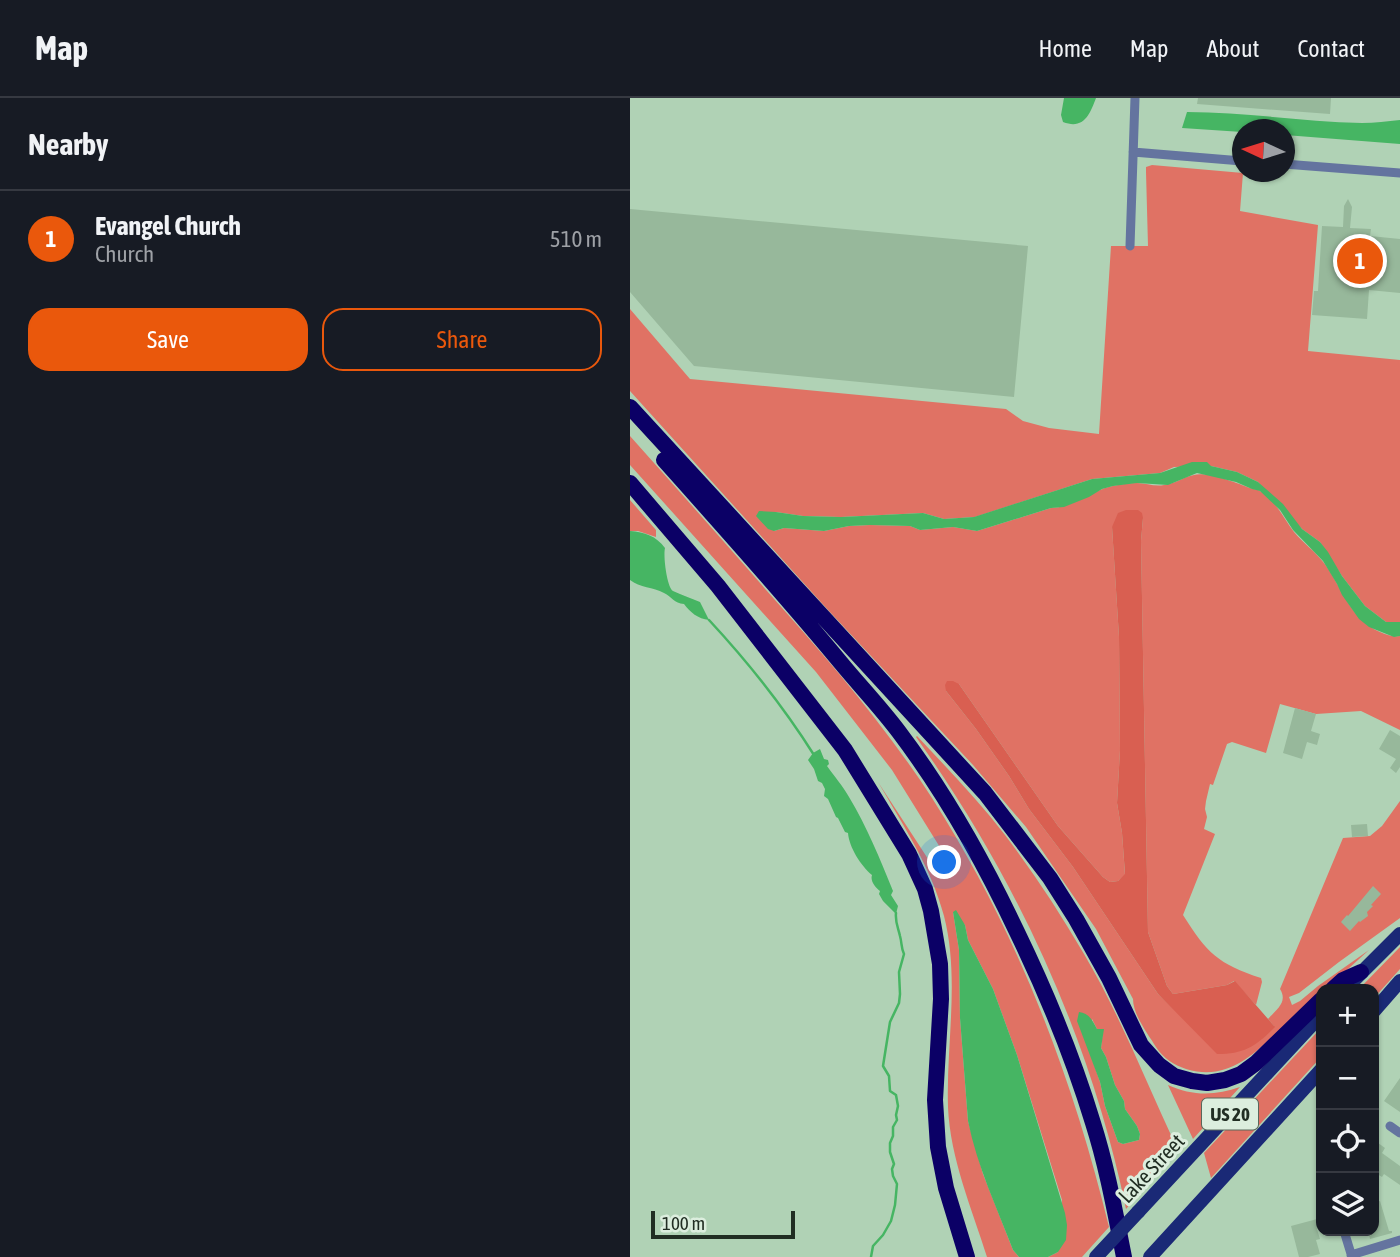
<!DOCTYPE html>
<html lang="en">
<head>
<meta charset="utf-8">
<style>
	:root { --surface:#171b24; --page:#242831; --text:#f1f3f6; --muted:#9ea1a6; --line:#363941; --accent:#ea580c }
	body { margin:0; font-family:"Asap Condensed",sans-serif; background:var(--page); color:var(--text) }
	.controls { position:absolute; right:21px; bottom:21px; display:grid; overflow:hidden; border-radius:14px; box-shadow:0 2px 5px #0004 }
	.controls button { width:63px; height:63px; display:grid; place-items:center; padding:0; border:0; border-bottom:2px solid var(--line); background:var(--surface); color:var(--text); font:35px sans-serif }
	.compass { position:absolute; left:602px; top:21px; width:63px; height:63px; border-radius:50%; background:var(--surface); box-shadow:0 2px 5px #0004; rotate:274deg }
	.scale { position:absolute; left:21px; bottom:18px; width:144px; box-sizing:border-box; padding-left:7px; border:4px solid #212e23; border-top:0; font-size:19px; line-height:24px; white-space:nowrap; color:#212e23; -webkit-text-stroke:5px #dceede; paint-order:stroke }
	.you { position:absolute; left:315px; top:765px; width:24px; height:24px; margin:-18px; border:5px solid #fff; border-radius:50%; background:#1a73e8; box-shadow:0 0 0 10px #1a73e833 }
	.badge { display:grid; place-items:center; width:46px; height:46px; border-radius:50%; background:var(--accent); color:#fff; font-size:23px; font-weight:700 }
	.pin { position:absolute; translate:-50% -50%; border:4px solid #fff; box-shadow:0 2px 7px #0006 }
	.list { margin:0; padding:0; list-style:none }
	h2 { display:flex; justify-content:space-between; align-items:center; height:91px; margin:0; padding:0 28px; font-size:30px }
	h2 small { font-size:23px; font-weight:400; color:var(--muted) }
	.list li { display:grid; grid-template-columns:46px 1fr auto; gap:21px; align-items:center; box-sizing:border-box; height:98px; padding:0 28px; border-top:2px solid var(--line) }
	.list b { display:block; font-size:26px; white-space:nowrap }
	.list p { margin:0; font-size:23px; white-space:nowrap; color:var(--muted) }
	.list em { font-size:23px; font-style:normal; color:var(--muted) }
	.actions { display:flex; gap:14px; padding:21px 28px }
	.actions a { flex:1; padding:16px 0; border:2px solid var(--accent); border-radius:21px; text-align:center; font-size:24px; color:var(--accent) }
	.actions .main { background:var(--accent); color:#fff }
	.icon { flex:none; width:38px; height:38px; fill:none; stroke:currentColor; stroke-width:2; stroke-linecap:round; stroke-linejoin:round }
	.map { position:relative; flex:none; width:770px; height:1159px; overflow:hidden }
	header { display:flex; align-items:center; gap:42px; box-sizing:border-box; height:98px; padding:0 35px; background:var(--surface); border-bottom:2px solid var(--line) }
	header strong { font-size:33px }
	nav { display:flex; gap:38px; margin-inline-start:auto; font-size:24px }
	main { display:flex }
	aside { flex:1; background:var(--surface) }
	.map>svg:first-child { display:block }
</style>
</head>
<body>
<header>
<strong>Map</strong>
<nav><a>Home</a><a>Map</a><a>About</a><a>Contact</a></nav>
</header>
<main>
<aside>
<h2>Nearby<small></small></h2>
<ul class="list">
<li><span class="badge">1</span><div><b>Evangel Church</b><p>Church</p></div><em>510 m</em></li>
</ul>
<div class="actions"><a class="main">Save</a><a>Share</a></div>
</aside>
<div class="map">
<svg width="770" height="1159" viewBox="0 0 770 1159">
	<rect width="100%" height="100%" fill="#b0d2b5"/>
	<path fill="#e07264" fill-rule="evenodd" d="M522 67 613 75 610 113 688 127 678 253 770 262V524H756L735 508 712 478 690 444 672 431 628 384 607 374 581 368 544 369 530 375 462 381 345 419 314 421 293 415 211 419 173 418 146 414 144 433 154 430 194 433 219 428 240 427 280 428 290 432 323 429 347 433 421 410C442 409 457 397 475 390 485 387 497 385 507 385 516 385 525 389 534 387 545 386 553 379 564 377 577 373 607 385 620 390 623 391 627 391 630 393 645 401 654 421 664 434 673 445 685 453 694 465 712 489 720 522 750 534 757 537 762 539 770 538V632L731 613 686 616 650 606 636 655 602 644 597 646 583 687 580 686 576 703 575 711 577 719 574 731 585 736 553 817C577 855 588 866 631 880L632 884 626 907 604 883 597 887 543 896 537 888 518 834 511 443 513 420 482 429 489 539 490 652 487 705 492 735 495 777 488 783 480 784 473 779 428 728 329 586 316 593 346 631 379 678 399 711 443 769 528 896 554 921 644 928 638 921C647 911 658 904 650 891L713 740 740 738 752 728 770 703V820L709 864 669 895 659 899 662 907 670 903 688 888 739 852 696 891H691V895C676 909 662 922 647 935 620 960 595 983 556 971 544 967 533 960 526 949 518 936 503 917 503 901L466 831 396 729 343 667 198 512 0 293V211L60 281 376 311 393 323 419 330 469 336 481 148H518L516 74V69Z
		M0 338C46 390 92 441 137 493 196 559 254 626 302 700 387 833 442 977 479 1129L452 1159H418L428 1154 432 1102 387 957 363 891 338 842 335 827 323 814 329 852 330 920 338 1023 353 1076 383 1152 389 1159H357C342 1111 320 1060 318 1009 316 946 330 880 314 818 301 769 273 727 248 684L302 767 316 759 262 672 186 574 0 367Z
		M0 402 26 432V439L8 433H0Z
		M287 638C317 670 348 702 375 737 404 775 430 815 454 856 490 917 516 984 546 1048L547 1053 496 1111C461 941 387 781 286 639ZM462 921 467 931 473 932 471 950 476 959 485 987 494 1003 495 1011 507 1028 510 1036 509 1042 493 1046 488 1044 475 1008 470 984 457 946Z
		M770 849V871L744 900V891H729Z
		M691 930V959L581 1080 574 1055Z
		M538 987C562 998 585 998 610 989L563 1041Z"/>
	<path fill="#d95f51" d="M496 412H508L512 415 513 420 511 443 518 834 537 888 543 896 597 887 605 883 645 929C626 948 615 956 587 956L528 896 443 769 399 711 379 678 346 631 316 593 315 587 317 583H323L329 586 428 728 473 779 480 784 488 783 495 776 492 735 487 705 490 652 489 539 482 429 488 415Z"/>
	<path fill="#46b563" d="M434 0H466C460 16 454 32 433 24L431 17Z
		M557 14C616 14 674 24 732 25 745 25 757 23 770 22V46L655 37 654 32H612V34L552 30Z
		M562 364H577L581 368 607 374 628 384 653 406 672 431 690 444 698 454 712 478 735 508 756 524H770V538L764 539 739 529 729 521 712 497 707 486 693 463 663 432 650 412 630 393 622 391 606 384 567 375 538 387 507 385 483 388 472 391 459 399 434 409 421 410 347 433 323 429 290 432 280 428 240 427 219 428 194 433 154 430 144 433 138 431 126 418 129 413 146 414 173 418 211 419 293 415 314 421 344 419 462 381 530 375Z
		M0 433C15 434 26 438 35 450 33 458 37 489 43 493 51 497 61 500 70 504L79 522C68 521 60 514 54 506 44 505 42 499 34 495 23 489 10 490 0 482Z
		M190 651 194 661 198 662 199 666 197 668C204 678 213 688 219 699 237 729 250 761 263 793L261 797 268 808 266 816 253 803 249 796 250 793C245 789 240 783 242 777 231 768 219 749 218 735L215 734 208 720 206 719 198 701 194 698 195 691 192 685 188 683 184 671 178 662 183 655Z
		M326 812 335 827 338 842 363 891 387 957 435 1115 437 1127 436 1142 428 1154 418 1159H389L383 1152C367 1110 347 1068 338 1023L330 920 329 852 323 814Z
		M449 914C459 915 463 923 467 931H474L471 950 476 959 485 987 494 1003 495 1011 507 1028 510 1036 509 1042 493 1046 488 1044 475 1008 470 984 447 923Z"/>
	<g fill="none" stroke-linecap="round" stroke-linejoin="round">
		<path stroke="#46b563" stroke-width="2.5" d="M79 522C118 564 153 608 184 657
			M241 1159 243 1148 253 1137 261 1123 265 1107 267 1086 263 1078 262 1071 264 1066 260 1054V1045L263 1038V1029L267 1022 266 1017 268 1008 266 997 260 993 259 978 253 968 260 924 269 905 270 896 269 874 274 856C271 850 272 845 270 838 268 829 265 824 266 815"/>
	</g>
	<path fill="#97b89b" d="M568 0H701L700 16 567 6Z
		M718 101 722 109 720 130 741 131 740 138 770 141V195L739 192 737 221 682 217 684 193H688L692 128 713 129 714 108Z
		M0 111 398 148 384 299 64 268 0 194Z
		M665 610 686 616 681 633 690 636 687 647 677 644 672 661 653 655Z
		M760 632 770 638V669L766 675 760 670 766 661 749 651Z
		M737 726 738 738 722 739 721 727Z
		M743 788 751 796 741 807 743 808 737 814 738 818 730 824 729 823 720 833 711 824 717 817 718 818Z
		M770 980V1014L754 1003Z
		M744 1042 755 1050 752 1055 770 1068V1087L754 1076 752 1079 744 1074Z
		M750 1103 759 1133H762V1135L740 1141 738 1133H744V1105Z
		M691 1120V1130L687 1131 690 1141 686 1142 690 1156 678 1159H669L661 1128Z"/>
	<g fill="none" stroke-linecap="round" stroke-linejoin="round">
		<path stroke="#64749f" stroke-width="9" d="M503 54 612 63
			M654 66 770 75
			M500 148 505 0
			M760 1028 770 1035
			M714 1133 722 1159
			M721 1157 770 1142"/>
		<path stroke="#1a2976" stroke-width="14" d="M715 891 770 836
			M744 913 770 883
			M508 1114 691 917
			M520 1159 691 972"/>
		<path stroke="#0b0066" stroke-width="16" d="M0 309 355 695 420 780 446 821 479 880 511 947 529 967 544 978 562 983 577 985 595 982 611 976 626 965 691 902
			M34 362C94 429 154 496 211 565 230 588 251 610 269 634 316 696 354 764 387 834 417 896 443 959 463 1025 477 1069 485 1114 494 1159
			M0 385 88 488 215 652 279 756 295 791 301 813 310 866 311 901 305 1002 308 1049 316 1090 337 1159
			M703 891 713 882 731 874"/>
		<path stroke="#1a2976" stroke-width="14" d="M466 1159 508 1114"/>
	</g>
	<g text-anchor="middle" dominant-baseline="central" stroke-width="6" stroke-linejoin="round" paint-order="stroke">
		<rect fill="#dceede" stroke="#59685b" stroke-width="2" x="572" y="1000.5" width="56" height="31" rx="5"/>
		<g font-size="19" font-weight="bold" fill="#212e23">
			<text x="600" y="1016">US 20</text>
		</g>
		<g font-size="21" fill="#212e23" stroke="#dceede">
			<text transform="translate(521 1070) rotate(-47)">Lake Street</text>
		</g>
	</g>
</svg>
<div class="controls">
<button>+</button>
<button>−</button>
<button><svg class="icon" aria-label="locate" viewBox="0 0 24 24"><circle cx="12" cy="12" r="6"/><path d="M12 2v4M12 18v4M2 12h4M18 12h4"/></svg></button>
<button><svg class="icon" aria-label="layers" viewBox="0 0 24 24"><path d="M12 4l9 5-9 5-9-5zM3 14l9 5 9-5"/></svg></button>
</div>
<svg class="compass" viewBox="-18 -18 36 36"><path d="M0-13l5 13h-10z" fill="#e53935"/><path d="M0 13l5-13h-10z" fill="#9ea1a6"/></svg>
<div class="scale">100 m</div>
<div class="you"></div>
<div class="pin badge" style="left:730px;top:163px">1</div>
</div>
</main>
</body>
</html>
